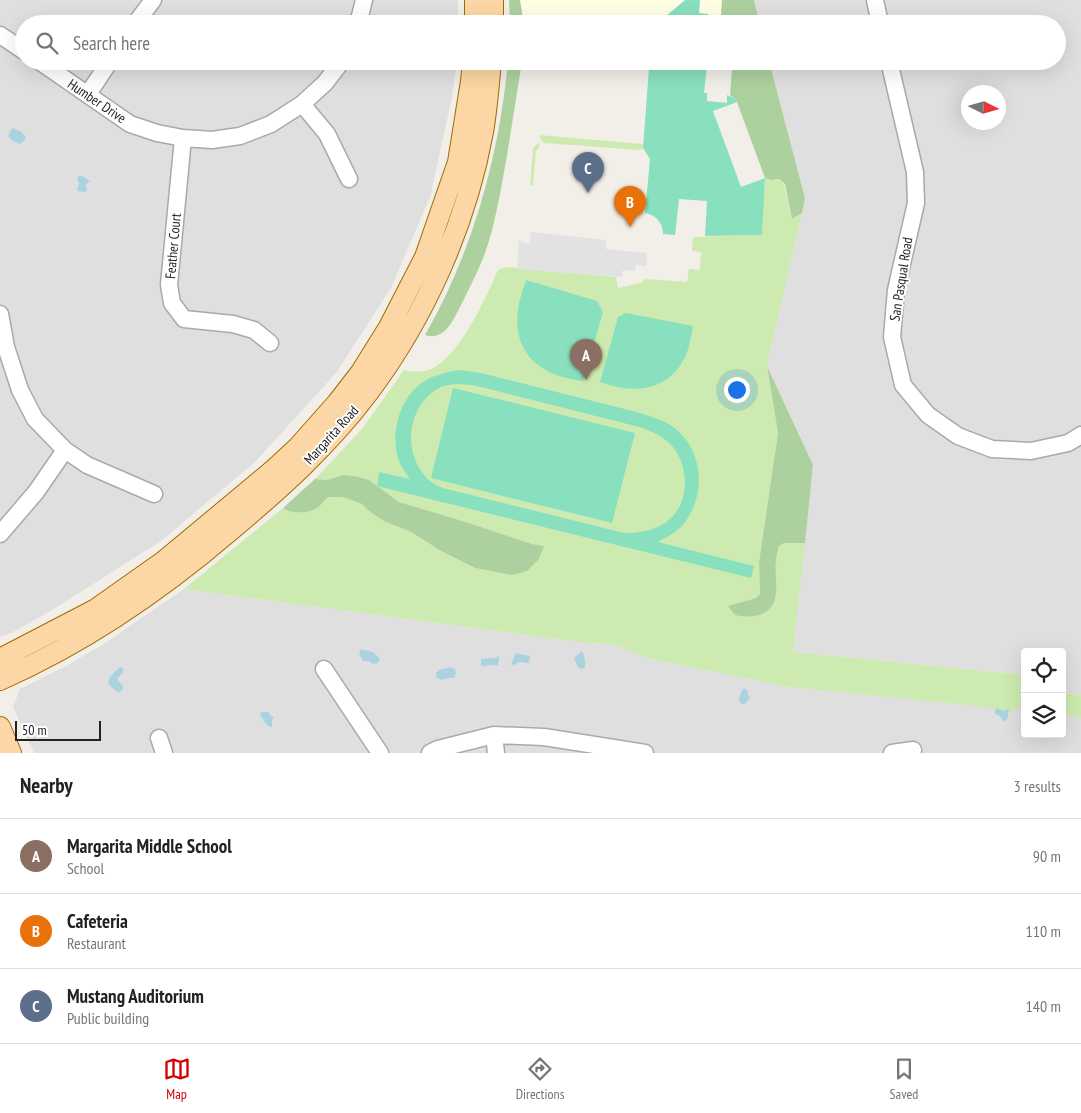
<!DOCTYPE html>
<html lang="en">
<head>
<meta charset="utf-8">
<style>
	:root { --surface:#fff; --page:#f2f2f2; --text:#222; --muted:#767676; --line:#e0e0e0; --accent:#d40000 }
	body { margin:0; font-family:"PT Sans Narrow",sans-serif; background:var(--page); color:var(--text) }
	.controls { position:absolute; right:15px; bottom:15px; display:grid; overflow:hidden; border-radius:5px; box-shadow:0 5px 20px #0002 }
	.controls button { width:45px; height:45px; display:grid; place-items:center; padding:0; border:0; border-bottom:1px solid var(--line); background:var(--surface); color:var(--text); font:25px sans-serif }
	.compass { position:absolute; left:961px; top:85px; width:45px; height:45px; border-radius:50%; background:var(--surface); box-shadow:0 5px 20px #0002; rotate:95deg }
	.scale { position:absolute; left:15px; bottom:12px; width:86px; box-sizing:border-box; padding-left:5px; border:2px solid #222; border-top:0; font-size:14px; line-height:18px; white-space:nowrap; color:#222; -webkit-text-stroke:4px #fff; paint-order:stroke }
	.you { position:absolute; left:736px; top:389px; width:18px; height:18px; margin:-12px; border:4px solid #fff; border-radius:50%; background:#1a73e8; box-shadow:0 0 0 8px #1a73e833 }
	.badge { display:grid; place-items:center; width:32px; height:32px; border-radius:50%; background:var(--accent); color:#fff; font-size:16px; font-weight:700 }
	.pin { position:absolute; translate:-50% -41px; filter:drop-shadow(0 1px 2px #0008) }
	.pin::after { content:''; position:absolute; top:26px; width:18px; height:15px; background:inherit; clip-path:polygon(0 0,100% 0,50% 100%) }
	.list { margin:0; padding:0; list-style:none }
	h2 { display:flex; justify-content:space-between; align-items:center; height:65px; margin:0; padding:0 20px; font-size:21px }
	h2 small { font-size:16px; font-weight:400; color:var(--muted) }
	.list li { display:grid; grid-template-columns:32px 1fr auto; gap:15px; align-items:center; box-sizing:border-box; height:75px; padding:0 20px; border-top:1px solid var(--line) }
	.list b { display:block; font-size:19px; white-space:nowrap }
	.list p { margin:0; font-size:16px; white-space:nowrap; color:var(--muted) }
	.list em { font-size:16px; font-style:normal; color:var(--muted) }
	.icon { flex:none; width:28px; height:28px; fill:none; stroke:currentColor; stroke-width:2; stroke-linecap:round; stroke-linejoin:round }
	.map { position:relative; flex:none; width:1081px; height:753px; overflow:hidden }
	.search { position:absolute; background:var(--surface); box-shadow:0 5px 20px #0002; left:15px; right:15px; top:15px; height:55px; display:flex; align-items:center; gap:12px; box-sizing:border-box; padding:0 18px; border-radius:28px; color:var(--muted); font-size:19px }
	.sheet { height:290px; background:var(--surface) }
	nav { display:flex; justify-content:space-around; align-items:center; box-sizing:border-box; height:70px; border-top:1px solid var(--line); background:var(--surface); font-size:14px; color:var(--muted) }
	nav a { display:grid; justify-items:center; gap:2px }
	nav .on { color:var(--accent) }
	.map>svg:first-child { display:block }
</style>
</head>
<body>
<div class="map">
<svg width="1081" height="753" viewBox="0 0 1081 753">
	<rect width="100%" height="100%" fill="#f2efe9"/>
	<path fill="#e0dfdf" fill-rule="evenodd" d="M0 0H458V24H24V61H457L452 97 430 197 391 288 336 373 255 462 161 541 52 610 13 632 0 637Z
		M754 0H1081V695L1062 693V652H1025V675L793 652 813 465 767 366 805 198 769 61H1057V24H760ZM968 92H998V122H968Z
		M184 589 587 643 613 644 647 658 789 687 983 706 1025 707V734H1062V713L1081 719V753H34L13 707 20 689 66 666 102 645Z"/>
	<path fill="#ffffe5" d="M509 0H754L760 24H510Z"/>
	<path fill="#cdebb0" d="M540 135 643 144V148L639 150 544 143 540 139Z
		M538 143 540 146 536 151 533 185H530L533 148Z
		M765 178 771 180 779 179 784 184 792 219 802 213 767 366 778 433 759 562 760 594 756 598 729 606 776 595V560L779 545 784 543H805L793 652 1025 675V707H1020L1012 712 969 705 789 687 647 658 613 644 587 643 184 589 283 508C291 514 308 514 317 508 321 506 324 500 328 497H343L362 504 369 511 396 526 411 532 441 551 475 568 492 571 543 546 532 544 466 522 399 502 369 480 356 476 343 475 327 480 315 479 362 429 404 370C414 372 422 373 431 369 459 357 486 298 498 270L505 267 616 277 618 288 640 283 646 279 687 282 689 269 700 270 701 252 692 251 693 237 761 235Z
		M1062 693 1081 695V719L1062 713Z"/>
	<path fill="#add19e" d="M509 0H520L524 24H510Z
		M722 0H754L760 24H729V16L721 15Z
		M508 61H522C515 104 509 147 501 189 496 214 491 240 481 263 476 276 469 288 463 301 455 316 446 342 425 335 473 251 499 157 508 61Z
		M735 61H769L805 198 802 213 792 219 785 184 779 179 771 180 765 178 737 102 734 98 730 95 732 68 725 67V63L734 64Z
		M767 366 813 465 805 543H784L779 546C778 551 776 556 776 561 775 572 777 582 776 593 774 616 753 619 735 615L728 606 756 598 760 594 759 562 778 433Z
		M343 475 355 476 369 480 399 502 466 522 532 544 544 546 539 559 527 571 512 575 475 568 441 551 411 532 384 521 369 511 362 504 343 497H328C324 500 321 506 317 508 308 514 291 514 283 508L315 479 327 480Z"/>
	<path fill="#88e0be" fill-rule="evenodd" d="M685 0H700L699 13 708 14 707 24H660V21Z
		M613 61H713L725 63V67L707 66 704 93H707V101L727 103V95L734 98 737 102 713 111 741 187 765 178 762 235 705 236 707 201 679 199 675 235 663 234C663 223 656 215 645 213L650 159 643 148 649 68 611 64Z
		M526 280 597 301 603 312 583 381C543 377 512 355 518 310 519 300 523 290 526 280Z
		M626 313 693 326C691 336 690 347 685 357 668 392 633 394 600 382L618 317Z
		M458 370 481 373 637 412C649 416 661 419 672 426 703 448 707 493 685 522 678 532 668 536 658 542L754 566 751 578 377 486 379 472 410 479C407 475 404 470 401 466 389 440 397 403 419 385 430 376 444 373 458 370ZM456 384 473 385 643 428C654 433 665 437 673 447 690 468 690 506 665 523 652 531 639 533 624 533L443 488C439 486 433 484 430 481 401 456 406 404 441 387 445 385 451 385 456 384Z
		M453 388 635 433 612 523 431 478Z"/>
	<path fill="#e2e2e2" d="M531 232 606 240V249L647 253 646 266 636 265 635 271 623 270 622 277 517 269 519 240 524 243H530Z"/>
	<path fill="#aad3df" d="M12 128 22 132 26 138 21 144 14 142 8 136Z
		M79 176H82L90 181 86 185 87 190 86 192 77 191 79 184 77 178Z
		M361 649 373 652 380 659 378 663 373 664 368 661H363L359 654Z
		M582 651 585 659V668L581 669 578 667 574 658Z
		M516 653 530 656 529 663 520 662 514 665 511 664Z
		M499 656 498 665 481 666V659L495 658Z
		M120 667 123 668V672L117 679 123 686V689L120 692H117C115 689 112 688 110 686 104 678 116 672 120 667Z
		M452 667 453 669H455L456 674 454 675 455 677 440 680 439 678 437 679 436 672H438V670Z
		M744 688 748 691V695L750 698 745 704H741L739 700 741 692Z
		M997 708 1005 711 1006 709 1009 710 1007 720 1003 721 1000 716 995 714V710Z
		M261 712H268L271 716 274 717 272 720V727L268 726 260 715Z"/>
	<g fill="none" stroke-linecap="round" stroke-linejoin="round">
		<g stroke="#a9a9a9" stroke-width="19">
			<path id="minor" d="M875 0 880 24
				M135 24 153 0
				M358 24 364 0
				M0 35 24 51
				M39 61 130 124 157 133 183 138 212 140 240 136 271 124 302 104 325 83 342 61
				M889 61 915 172 916 203 896 290 892 337 903 385 928 415 958 436 992 449 1031 451 1068 443 1081 435
				M88 94 110 61
				M302 104 327 134 349 179
				M183 138 169 285 172 303 184 319 233 324 254 330 270 343
				M0 314 6 347 20 390 35 419 65 450 87 465 154 494
				M0 534 36 492 65 450
				M324 669 380 753
				M494 735 496 753
				M159 738 164 753
				M430 753 438 749 494 735 544 737 645 753
				M892 753 913 750"/>
		</g>
		<g stroke="#a06b00" stroke-width="22">
			<path id="major" d="M475 24V0
				M493 24V0
				M0 659 96 609 164 561 272 471 298 447 337 403 361 372 389 327 425 257 458 162 471 81 473 61
				M0 680C84 643 160 591 230 531 280 489 329 445 368 393 425 317 466 225 483 132 487 109 489 85 491 61
				M0 727 11 753"/>
		</g>
		<use href="#minor" stroke="#fff" stroke-width="16"/>
		<use href="#major" stroke="#fcd6a4" stroke-width="20"/>
	</g>
	<g text-anchor="middle" dominant-baseline="central" stroke-width="4" stroke-linejoin="round" paint-order="stroke">
		<g font-size="14" fill="#222" stroke="#fff">
			<text transform="translate(97 101) rotate(34)">Humber Drive</text>
			<text transform="translate(173 246) rotate(-85)">Feather Court</text>
			<text transform="translate(901 279) rotate(-81)">San Pasqual Road</text>
			<text transform="translate(331 435) rotate(-48)">Margarita Road</text>
		</g>
	</g>
</svg>
<div class="controls">
<button><svg class="icon" aria-label="locate" viewBox="0 0 24 24"><circle cx="12" cy="12" r="6"/><path d="M12 2v4M12 18v4M2 12h4M18 12h4"/></svg></button>
<button><svg class="icon" aria-label="layers" viewBox="0 0 24 24"><path d="M12 4l9 5-9 5-9-5zM3 14l9 5 9-5"/></svg></button>
</div>
<svg class="compass" viewBox="-18 -18 36 36"><path d="M0-13l5 13h-10z" fill="#e53935"/><path d="M0 13l5-13h-10z" fill="#767676"/></svg>
<div class="scale">50 m</div>
<div class="you"></div>
<div class="pin badge" style="left:586px;top:380px;background:#8d6e63">A</div>
<div class="pin badge" style="left:630px;top:227px;background:#e8710a">B</div>
<div class="pin badge" style="left:588px;top:193px;background:#5c6f8a">C</div>
<div class="search"><svg class="icon" aria-label="search" viewBox="0 0 24 24"><circle cx="10" cy="10" r="6"/><path d="M15 15l6 6"/></svg>Search here</div>
</div>
<section class="sheet">
<h2>Nearby<small>3 results</small></h2>
<ul class="list">
<li><span class="badge" style="background:#8d6e63">A</span><div><b>Margarita Middle School</b><p>School</p></div><em>90 m</em></li>
<li><span class="badge" style="background:#e8710a">B</span><div><b>Cafeteria</b><p>Restaurant</p></div><em>110 m</em></li>
<li><span class="badge" style="background:#5c6f8a">C</span><div><b>Mustang Auditorium</b><p>Public building</p></div><em>140 m</em></li>
</ul>
</section>
<nav>
<a class="on"><svg class="icon" aria-label="map" viewBox="0 0 24 24"><path d="M3 6l6-2 6 2 6-2v14l-6 2-6-2-6 2zM9 4v14M15 6v14"/></svg>Map</a>
<a><svg class="icon" aria-label="directions" viewBox="0 0 24 24"><path d="M12 3l9 9-9 9-9-9zM9 14v-3h6M13 9l2 2-2 2"/></svg>Directions</a>
<a><svg class="icon" aria-label="saved" viewBox="0 0 24 24"><path d="M7 4h10v16l-5-4-5 4z"/></svg>Saved</a>
</nav>
</body>
</html>
